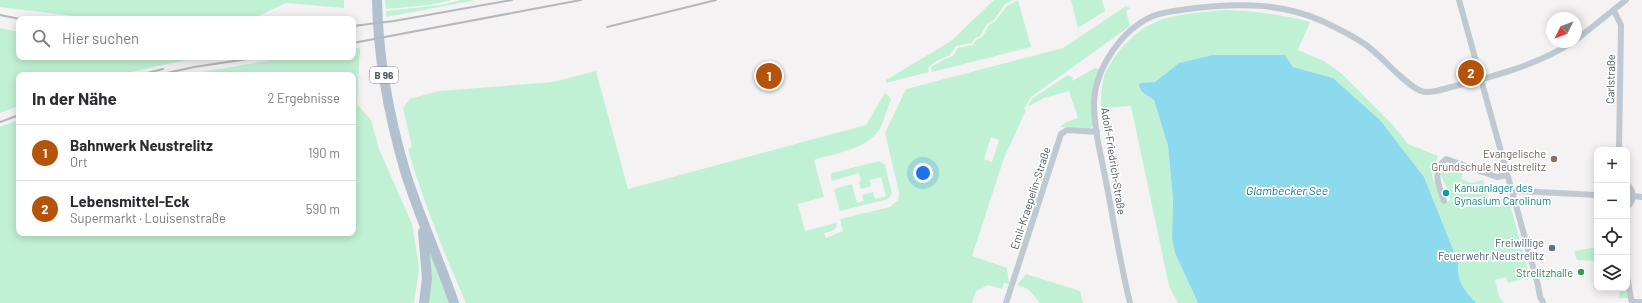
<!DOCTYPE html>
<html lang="de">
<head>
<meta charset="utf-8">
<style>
	:root { --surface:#fff; --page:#f2f2f3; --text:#2b2b33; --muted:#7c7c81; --line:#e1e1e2; --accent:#b45309 }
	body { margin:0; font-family:Barlow,sans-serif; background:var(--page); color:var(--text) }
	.controls { position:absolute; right:12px; bottom:12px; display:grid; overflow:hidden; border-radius:8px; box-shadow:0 2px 10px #0003 }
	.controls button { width:36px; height:36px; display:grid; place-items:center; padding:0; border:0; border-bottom:1px solid var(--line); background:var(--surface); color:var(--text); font:20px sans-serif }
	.compass { position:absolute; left:1546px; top:12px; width:36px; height:36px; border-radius:50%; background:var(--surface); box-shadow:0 2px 10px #0003; rotate:228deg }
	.you { position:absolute; left:923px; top:173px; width:14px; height:14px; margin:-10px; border:3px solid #fff; border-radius:50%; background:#1a73e8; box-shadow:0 0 0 6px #1a73e833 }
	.badge { display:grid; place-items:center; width:26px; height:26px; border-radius:50%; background:var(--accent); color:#fff; font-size:13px; font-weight:700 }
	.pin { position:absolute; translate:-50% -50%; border:2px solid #fff; box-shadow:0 1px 4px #0006 }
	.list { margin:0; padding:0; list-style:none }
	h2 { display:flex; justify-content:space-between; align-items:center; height:52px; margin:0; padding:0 16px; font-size:17px }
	h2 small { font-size:13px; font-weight:400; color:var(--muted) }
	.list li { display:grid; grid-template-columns:26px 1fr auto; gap:12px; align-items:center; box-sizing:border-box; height:56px; padding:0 16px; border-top:1px solid var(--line) }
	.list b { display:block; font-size:15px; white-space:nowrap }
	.list p { margin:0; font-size:13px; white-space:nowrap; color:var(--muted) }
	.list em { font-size:13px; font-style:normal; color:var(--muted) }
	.icon { flex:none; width:22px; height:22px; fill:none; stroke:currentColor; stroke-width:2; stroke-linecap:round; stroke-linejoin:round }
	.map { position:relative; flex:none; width:1642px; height:303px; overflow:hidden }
	.search { position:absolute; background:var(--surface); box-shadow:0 2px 10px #0003; left:16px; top:16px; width:340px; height:44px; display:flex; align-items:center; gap:10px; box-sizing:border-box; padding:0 14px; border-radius:8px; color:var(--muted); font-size:15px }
	.panel { position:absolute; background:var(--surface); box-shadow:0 2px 10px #0003; left:16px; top:72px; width:340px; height:164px; border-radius:8px }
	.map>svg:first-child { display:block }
</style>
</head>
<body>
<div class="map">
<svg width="1642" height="303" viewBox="0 0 1642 303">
	<rect width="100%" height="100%" fill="#f4f2f2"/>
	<path fill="#c1f1d4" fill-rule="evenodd" d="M0 0H344V8L286 3 252 19H98L0 7Z
		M385 0H452L429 5 386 9Z
		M461 0H476L386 17V11L441 5Z
		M994 0H1013L1005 4 994 20 987 24 980 36 975 38 972 43 956 46 949 56C943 57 932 63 928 68L929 72 886 83V80L951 41Z
		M1018 0 1031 47 932 72 931 67 945 59 953 56 958 48 973 45 976 40 983 36 989 25 995 21 1007 6Z
		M1071 0H1102L1105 11 1078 28Z
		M1126 6 1130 8 1126 11 1130 26 1031 97 1024 109 1026 110 1004 158 972 256 1007 268 1009 284 1004 283 1002 289 988 285 976 291 972 303H466C444 253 423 201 408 149L412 147 403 108 410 99 439 91 553 82 596 71 628 189 866 125 885 93 889 96 891 100C887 108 883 124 879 130 865 150 835 153 814 160L824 197 798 204 805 231 836 223 837 227 832 231 824 233 826 238 843 231 840 219 890 207 898 200 899 193 885 133 906 89 1063 48ZM991 137 999 140 992 162 984 159Z
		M1225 10C1254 11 1282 14 1310 22L1298 50 1324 61 1342 74 1392 124 1408 144 1438 156 1432 176 1443 203 1451 200 1440 172 1450 168 1463 174 1461 179 1471 183 1483 180 1489 202 1508 197 1530 277 1508 283 1506 277 1495 280 1499 297 1504 303H1476C1463 289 1457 282 1458 262L1424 177 1381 121 1333 78 1293 67 1285 55 1248 56 1163 77 1155 82 1144 83 1142 92 1154 100 1168 146 1173 199 1172 239 1175 253 1198 303H1178L1169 286 1131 106 1101 108C1101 98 1101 89 1103 80 1110 56 1135 30 1158 21 1179 13 1204 12 1225 10Z
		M0 28 19 32V57H200L117 75H19V106L0 113Z
		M360 48 357 104 371 120 379 149 412 224 417 253 419 269 414 303H0V127L19 120V233H353V75H184L289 57H353V49Z
		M1095 68 1099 69 1093 92V125L1090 129 1060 127 1066 122 1078 118 1069 91 1044 98 1027 107 1033 98 1068 75 1073 78 1072 81Z
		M879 161 885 165 892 194 888 199 840 211 834 189 852 184 857 203 864 201 862 195 873 192 875 199 886 196 881 177 870 180 871 186 861 189 859 182 861 181 859 173 832 181 831 176 832 173Z
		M428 246 449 303H425Z
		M1597 247V261L1577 260 1574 251Z
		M1026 274 1080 291 1083 303H1040L1028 289 1017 285Z
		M1620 288H1626L1628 298H1619Z"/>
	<path fill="#8ddaee" d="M1213 55H1285L1293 67 1333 78 1381 121 1424 177 1458 262C1457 282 1463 289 1476 303H1198L1175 253 1172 239 1173 199 1168 146 1154 100 1142 92 1139 86 1140 83 1155 82 1179 63Z"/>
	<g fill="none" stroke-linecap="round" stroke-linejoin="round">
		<path stroke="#bfc9d1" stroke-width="6" d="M1459 0 1538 285 1540 297 1543 302
			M1614 11 1621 25 1619 150
			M1576 40 1626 0
			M1627 184C1634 191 1635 200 1627 207
			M1512 193 1517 191 1597 195
			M1633 196 1642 197
			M1444 201C1439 186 1431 171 1446 159L1497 177 1507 175
			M1627 277 1632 303
			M1632 302H1642
			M1006 303 1061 134 1067 130 1097 132
			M1130 303C1121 267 1115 229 1108 192 1103 163 1094 133 1094 103 1095 69 1121 30 1153 16 1166 11 1182 10 1196 8 1238 3 1282 3 1322 21 1337 28 1352 35 1366 45 1383 57 1404 84 1421 91 1426 93 1431 92 1436 91 1484 79 1532 68 1573 42"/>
		<path stroke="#b1c1d0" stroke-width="10" d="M377 0C378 57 389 116 405 171 419 216 439 259 454 303
			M423 232 427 278 424 303"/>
		<path stroke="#b4b7bc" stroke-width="2" d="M0 15 20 19
			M353 26 394 21 512 0
			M607 27 716 0
			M353 43 581 0
			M139 75 163 69
			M158 75 194 67 261 57
			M0 122 19 115"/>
	</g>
	<circle fill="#8d6e63" stroke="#fff" stroke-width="1.5" cx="1554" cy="159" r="4"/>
	<circle fill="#0f9aa8" stroke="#fff" stroke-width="1.5" cx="1446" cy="193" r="4"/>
	<circle fill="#5c6f8a" stroke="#fff" stroke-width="1.5" cx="1552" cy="248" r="4"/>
	<circle fill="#2e9e5b" stroke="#fff" stroke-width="1.5" cx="1581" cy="272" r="4"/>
	<g text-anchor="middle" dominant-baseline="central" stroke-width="3.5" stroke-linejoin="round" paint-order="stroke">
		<rect fill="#fff" stroke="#808890" stroke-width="1" x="370" y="67" width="28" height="16" rx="3"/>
		<g font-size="10" font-weight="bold" fill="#495560">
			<text x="384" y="75">B 96</text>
		</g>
		<g font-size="11" fill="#495560" stroke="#fff">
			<text transform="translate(1610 79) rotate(-89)">Carlstraße</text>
			<text transform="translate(1114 161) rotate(81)">Adolf-Friedrich-Straße</text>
			<text transform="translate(1030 198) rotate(-72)">Emil-Kraepelin-Straße</text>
		</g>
		<g font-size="11" fill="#785e54" stroke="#fff" text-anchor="end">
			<text x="1546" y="153">Evangelische<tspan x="1546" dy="13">Grundschule Neustrelitz</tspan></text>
		</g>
		<g font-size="11" fill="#0d838f" stroke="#fff" text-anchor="start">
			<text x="1454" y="187">Kanuanlager des<tspan x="1454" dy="13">Gynasium Carolinum</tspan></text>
		</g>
		<g font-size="11" fill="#4e5e75" stroke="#fff" text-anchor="end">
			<text x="1544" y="242">Freiwillige<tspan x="1544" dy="13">Feuerwehr Neustrelitz</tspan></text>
		</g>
		<g font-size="11" fill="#27864d" stroke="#fff" text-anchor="end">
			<text x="1573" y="272">Strelitzhalle</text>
		</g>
		<g font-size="12" font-style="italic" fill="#0b7b9a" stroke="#fff">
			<text x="1287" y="190">Glambecker See</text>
		</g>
	</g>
</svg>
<div class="controls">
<button>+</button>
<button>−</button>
<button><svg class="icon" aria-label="locate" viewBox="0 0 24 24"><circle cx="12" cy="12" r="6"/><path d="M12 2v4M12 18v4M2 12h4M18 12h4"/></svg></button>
<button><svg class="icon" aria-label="layers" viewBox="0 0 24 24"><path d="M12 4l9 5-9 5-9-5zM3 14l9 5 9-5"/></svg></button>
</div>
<svg class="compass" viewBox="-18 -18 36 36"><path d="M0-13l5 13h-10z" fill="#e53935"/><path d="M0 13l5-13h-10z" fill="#7c7c81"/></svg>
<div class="you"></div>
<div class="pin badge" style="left:769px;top:76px">1</div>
<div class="pin badge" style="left:1471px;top:73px">2</div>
<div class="search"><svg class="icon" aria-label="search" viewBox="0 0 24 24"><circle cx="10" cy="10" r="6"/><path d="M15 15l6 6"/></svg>Hier suchen</div>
<section class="panel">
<h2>In der Nähe<small>2 Ergebnisse</small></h2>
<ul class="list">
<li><span class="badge">1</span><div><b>Bahnwerk Neustrelitz</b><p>Ort</p></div><em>190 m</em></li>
<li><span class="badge">2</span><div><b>Lebensmittel-Eck</b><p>Supermarkt · Louisenstraße</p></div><em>590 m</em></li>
</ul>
</section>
</div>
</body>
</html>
